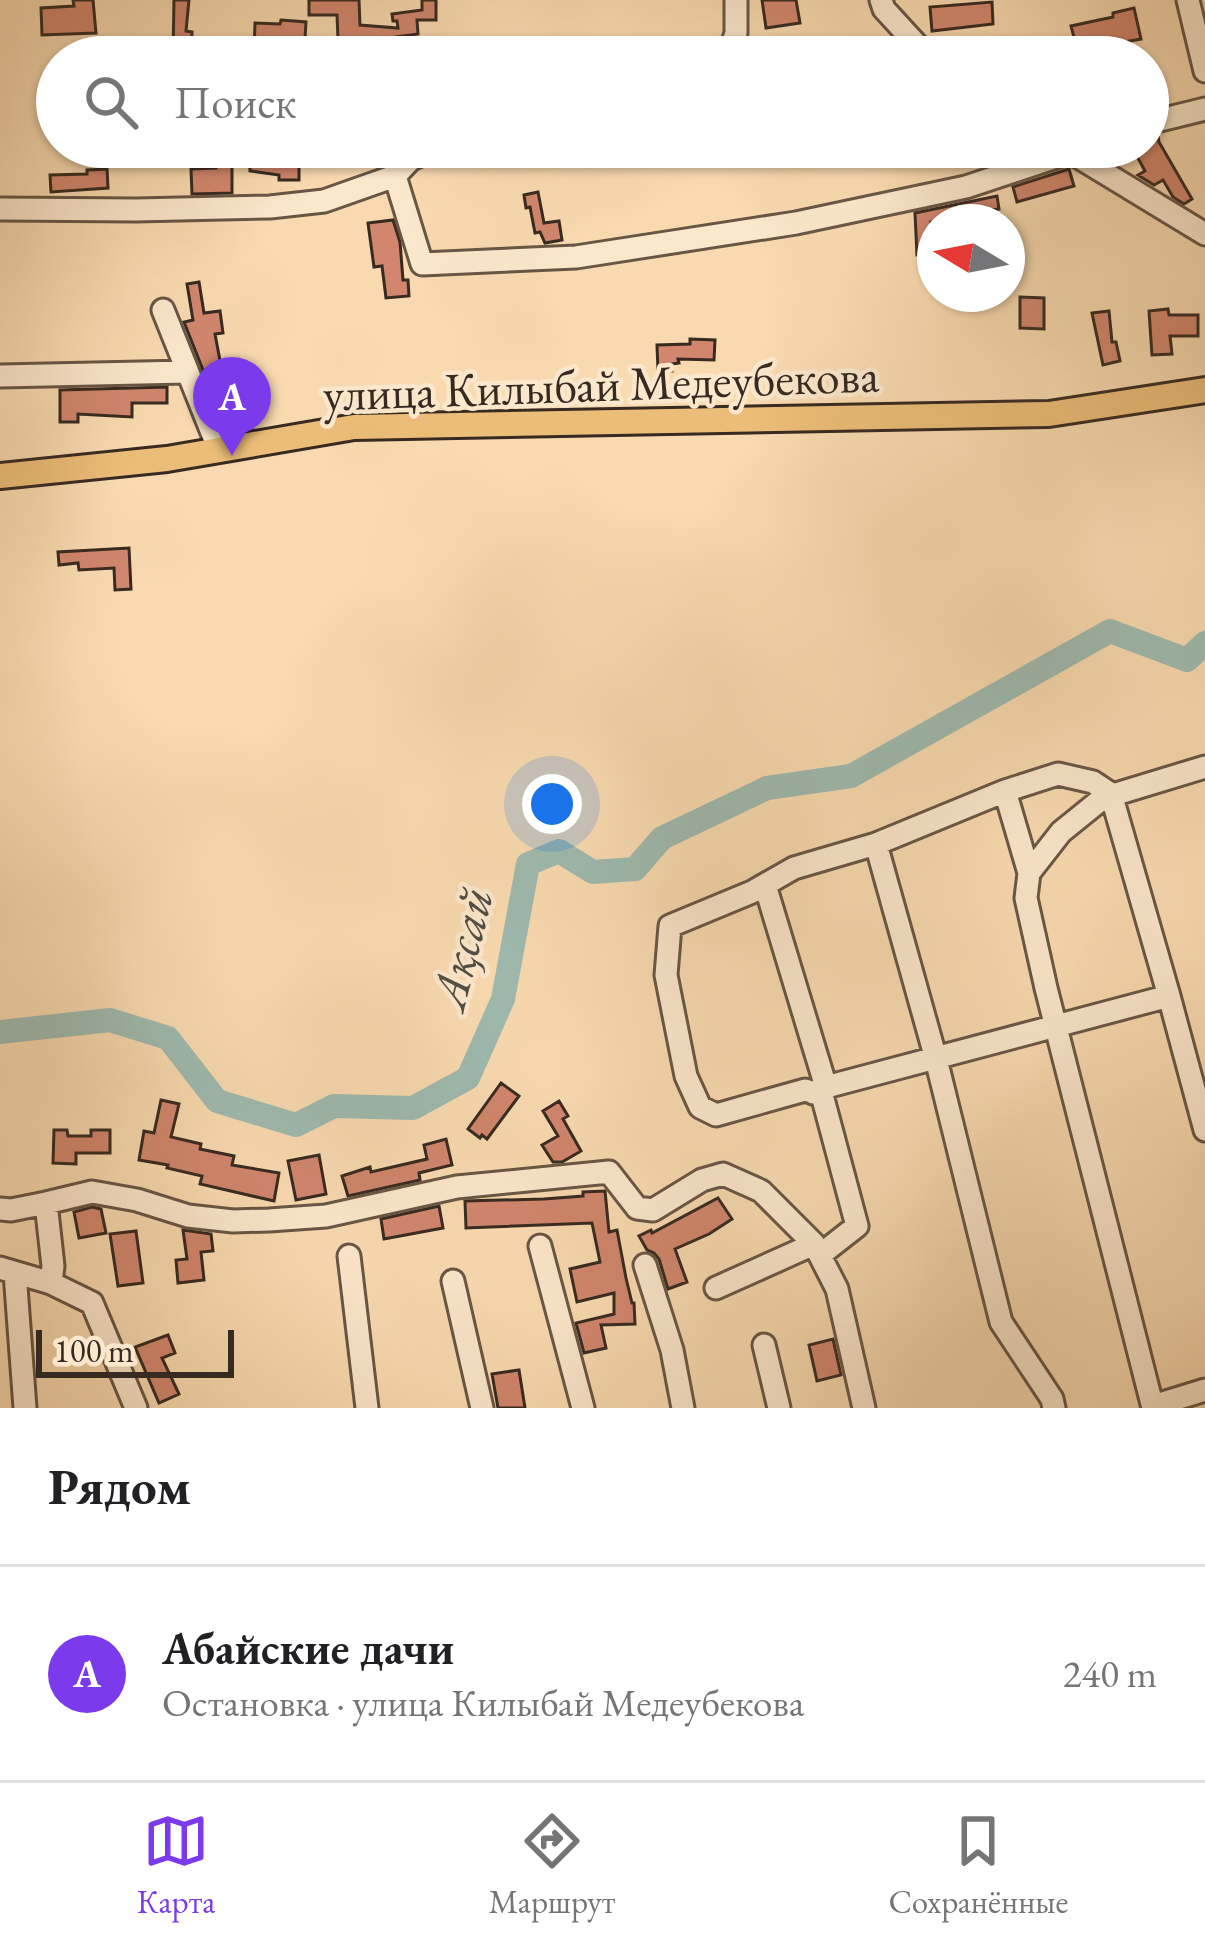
<!DOCTYPE html>
<html lang="ru">
<head>
<meta charset="utf-8">
<style>
	:root { --surface:#fff; --page:#f6f6f6; --text:#202124; --muted:#757577; --line:#e0e0e0; --accent:#7c3aed }
	body { margin:0; font-family:"EB Garamond",serif; background:var(--page); color:var(--text) }
	.compass { position:absolute; left:917px; top:204px; width:108px; height:108px; border-radius:50%; background:var(--surface); box-shadow:0 3px 9px #0004; rotate:280deg }
	.scale { position:absolute; left:36px; bottom:30px; width:198px; box-sizing:border-box; padding-left:12px; border:6px solid #372a21; border-top:0; font-size:33px; line-height:42px; white-space:nowrap; color:#372a21; -webkit-text-stroke:9px #fbe7cc; paint-order:stroke }
	.you { position:absolute; left:552px; top:804px; width:42px; height:42px; margin:-30px; border:9px solid #fff; border-radius:50%; background:#1a73e8; box-shadow:0 0 0 18px #1a73e833 }
	.badge { display:grid; place-items:center; width:78px; height:78px; border-radius:50%; background:var(--accent); color:#fff; font-size:39px; font-weight:700 }
	.pin { position:absolute; translate:-50% -99px; filter:drop-shadow(0 3px 6px #0008) }
	.pin::after { content:''; position:absolute; top:63px; width:42px; height:36px; background:inherit; clip-path:polygon(0 0,100% 0,50% 100%) }
	.list { margin:0; padding:0; list-style:none }
	h2 { display:flex; justify-content:space-between; align-items:center; height:156px; margin:0; padding:0 48px; font-size:51px }
	h2 small { font-size:39px; font-weight:400; color:var(--muted) }
	.list li { display:grid; grid-template-columns:78px 1fr auto; gap:36px; align-items:center; box-sizing:border-box; height:216px; padding:0 48px; border-top:3px solid var(--line) }
	.list b { display:block; font-size:45px; white-space:nowrap }
	.list p { margin:0; font-size:39px; white-space:nowrap; color:var(--muted) }
	.list em { font-size:39px; font-style:normal; color:var(--muted) }
	.icon { flex:none; width:66px; height:66px; fill:none; stroke:currentColor; stroke-width:2; stroke-linecap:round; stroke-linejoin:round }
	.map { position:relative; flex:none; width:1205px; height:1408px; overflow:hidden }
	.search { position:absolute; background:var(--surface); box-shadow:0 3px 9px #0004; left:36px; right:36px; top:36px; height:132px; display:flex; align-items:center; gap:30px; box-sizing:border-box; padding:0 42px; border-radius:66px; color:var(--muted); font-size:45px }
	.sheet { height:372px; background:var(--surface) }
	nav { display:flex; justify-content:space-around; align-items:center; box-sizing:border-box; height:168px; border-top:3px solid var(--line); background:var(--surface); font-size:33px; color:var(--muted) }
	nav a { display:grid; justify-items:center; gap:6px }
	nav .on { color:var(--accent) }
	.map>svg:first-child { display:block }
</style>
</head>
<body>
<div class="map">
<svg width="1205" height="1408" viewBox="0 0 1205 1408">
	<rect width="100%" height="100%" fill="#f9dab0"/>
	<filter id="stains"><feTurbulence type="fractalNoise" baseFrequency=".00167" numOctaves="4"/><feColorMatrix values="0 0 0 0 .2 0 0 0 0 .09 0 0 0 0 .02 0 0 0 .5 -.17"/></filter>
	<radialGradient id="worn" r=".72"><stop offset=".6" stop-color="#630" stop-opacity="0"/><stop offset="1" stop-color="#630" stop-opacity=".3"/></radialGradient>
	<g fill="none" stroke-linecap="round" stroke-linejoin="round">
		<path stroke="#9ebaaf" stroke-width="24" d="M0 1032 110 1020 168 1038 217 1101 296 1125 334 1106 413 1108 468 1078 503 999 528 864 559 851 593 872 635 869 662 838 767 788 851 776 1110 631 1187 660 1205 643"/>
	</g>
	<path fill="#d1866d" stroke="#372a21" stroke-width="3" d="M73 0H93L96 33 42 35 41 8 74 6Z
		M174 0H189L186 31 192 32 191 57H173Z
		M309 0H359L360 25 398 28 397 21H393L392 14 422 10V0H436V20H417L418 34 395 37 393 57 333 56V39H338L337 15H309Z
		M762 0H796L800 23 766 28Z
		M992 2 993 24 932 31 930 7Z
		M1134 8 1141 39 1119 43 1118 40 1077 49 1071 26 1113 17V13Z
		M281 20 306 22 304 53 254 52 255 23 280 24Z
		M1158 136 1159 142 1192 199 1184 204 1173 197 1163 180 1154 185 1138 175 1145 171 1132 147H1148V138Z
		M249 147 275 148 274 156 299 155V180H279V175L250 171Z
		M216 164 232 166V193L192 194 191 169 216 168Z
		M107 169 108 188 51 192 50 175 87 174V170Z
		M1069 169 1074 186 1017 202 1013 187Z
		M538 192 544 223 559 221 562 240 545 243 540 232 535 233 530 207 526 208 524 195Z
		M997 196 999 209 970 213 971 222H931L933 254 917 255 915 213Z
		M393 220 400 242 403 280H408L409 296 386 298 382 266 374 267 368 223Z
		M199 282 204 313 220 311 223 333 215 334 222 371 225 370 230 385 237 415 222 418 184 322 193 320 187 284Z
		M1020 297 1044 298V329L1020 328Z
		M1168 309 1169 315H1198V336H1170L1172 354 1152 355 1149 311Z
		M1109 311 1112 342H1116L1120 361 1103 365 1092 313Z
		M690 339 715 340 714 360 678 359 679 363 672 364V371H658L657 345 690 344Z
		M167 387V403H132V417L78 414V422H60V390Z
		M129 548 131 589 115 590 114 568 79 570 78 563 59 565 58 552Z
		M501 1083 519 1096 487 1139 482 1135 480 1138 468 1129Z
		M161 1100 179 1104 171 1137 201 1144 200 1149 234 1156 232 1165 279 1173 274 1201 200 1184 202 1176 167 1168 168 1165 139 1160 144 1131 154 1133Z
		M559 1101 568 1116 563 1119 581 1151 562 1162H553L542 1145 558 1136 543 1111Z
		M54 1130H67L68 1136H91V1130H110V1153H76V1164L53 1163Z
		M446 1139 452 1165 419 1173 420 1180 348 1196 342 1176 370 1167 371 1172 427 1159 424 1145Z
		M319 1155 326 1194 296 1200 288 1161Z
		M605 1191 609 1232 617 1230 626 1278 632 1303H634L635 1324 601 1325 606 1348 584 1353 576 1323 614 1314V1293L577 1302 570 1269 600 1262 592 1223 466 1228 465 1201 544 1199 583 1196V1192Z
		M718 1198 732 1219 709 1234 675 1249 687 1282 668 1289 659 1259 654 1253 647 1250 639 1236 651 1230 652 1233Z
		M439 1206 443 1228 384 1239 381 1219Z
		M92 1207 101 1209 106 1233 79 1238 74 1212Z
		M183 1230 211 1234 213 1251 201 1252 204 1280 178 1283 176 1260 187 1259Z
		M136 1231 143 1283 118 1286 110 1234Z
		M168 1335 175 1353 162 1358 179 1394 159 1403 135 1347Z
		M833 1339 841 1375 817 1381 809 1345Z
		M519 1370 525 1408H498L492 1374Z"/>
	<g fill="none" stroke-linecap="round" stroke-linejoin="round">
		<g stroke="#685645" stroke-width="27">
			<path id="minor" d="M881 0 884 9 928 57
				M1188 0 1205 71
				M716 57 731 49 736 33V0
				M1148 123 1205 109
				M1062 147 1205 234
				M395 176 422 264 576 257 796 223 966 187 1086 147
				M0 209 136 210 270 207 324 201 395 176 410 160 436 147
				M163 310 219 450
				M0 376 187 372
				M1005 791 1029 873
				M876 844 936 1059 1001 1322 1052 1399 1054 1408
				M765 885 826 1087
				M1169 996 1205 1130
				M813 1093 826 1087 1169 996 1111 794 1093 782 1058 774 1005 791 876 844 794 868 752 892 670 926 666 975 686 1076 700 1107 716 1115 805 1090 822 1095 857 1226 820 1255
				M46 1203 92 1192 137 1200 188 1216 233 1221 269 1220 326 1216 457 1187 609 1172 637 1208 653 1210 702 1180 723 1174 761 1191 814 1244 837 1289 864 1408
				M0 1209 11 1210 46 1203 53 1266 51 1283
				M540 1246 583 1408
				M349 1256 367 1408
				M645 1265 672 1350 683 1408
				M0 1268 51 1283 92 1303 136 1408
				M15 1273 25 1408
				M453 1281 482 1408
				M716 1288 814 1244
				M764 1345 779 1408
				M1153 1406 1205 1390
				M1153 1408 1046 988 1026 898 1029 873 1061 832 1103 798 1205 767"/>
		</g>
		<g stroke="#372a21" stroke-width="30">
			<path id="major" d="M0 476 167 459 354 427 1049 414 1205 390"/>
		</g>
		<use href="#minor" stroke="#fbe7cc" stroke-width="21"/>
		<use href="#major" stroke="#ecbd78" stroke-width="24"/>
	</g>
	<g text-anchor="middle" dominant-baseline="central" stroke-width="9" stroke-linejoin="round" paint-order="stroke">
		<g font-size="48" fill="#372a21" stroke="#fbe7cc">
			<text transform="translate(601 384) rotate(-2)">улица Килыбай Медеубекова</text>
		</g>
		<g font-size="51" font-style="italic" fill="#514e44" stroke="#fbe7cc">
			<text transform="translate(461 948) rotate(-76)">Ақсай</text>
		</g>
	</g>
	<rect width="100%" height="100%" filter="url(#stains)"/>
	<rect width="100%" height="100%" fill="url(#worn)"/>
</svg>
<svg class="compass" viewBox="-18 -18 36 36"><path d="M0-13l5 13h-10z" fill="#e53935"/><path d="M0 13l5-13h-10z" fill="#757577"/></svg>
<div class="scale">100 m</div>
<div class="you"></div>
<div class="pin badge" style="left:232px;top:456px">A</div>
<div class="search"><svg class="icon" aria-label="search" viewBox="0 0 24 24"><circle cx="10" cy="10" r="6"/><path d="M15 15l6 6"/></svg>Поиск</div>
</div>
<section class="sheet">
<h2>Рядом<small></small></h2>
<ul class="list">
<li><span class="badge">A</span><div><b>Абайские дачи</b><p>Остановка · улица Килыбай Медеубекова</p></div><em>240 m</em></li>
</ul>
</section>
<nav>
<a class="on"><svg class="icon" aria-label="map" viewBox="0 0 24 24"><path d="M3 6l6-2 6 2 6-2v14l-6 2-6-2-6 2zM9 4v14M15 6v14"/></svg>Карта</a>
<a><svg class="icon" aria-label="directions" viewBox="0 0 24 24"><path d="M12 3l9 9-9 9-9-9zM9 14v-3h6M13 9l2 2-2 2"/></svg>Маршрут</a>
<a><svg class="icon" aria-label="saved" viewBox="0 0 24 24"><path d="M7 4h10v16l-5-4-5 4z"/></svg>Сохранённые</a>
</nav>
</body>
</html>
